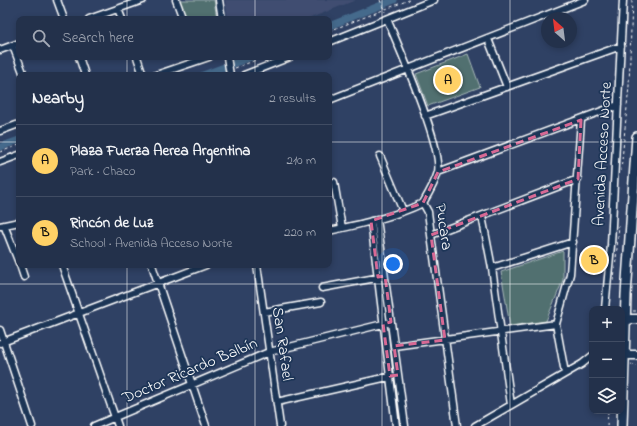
<!DOCTYPE html>
<html lang="en">
<head>
<meta charset="utf-8">
<style>
	:root { --surface:#23314b; --page:#2b3952; --text:#f1f3f6; --muted:#a3a9b5; --line:#404c63; --accent:#ffd166 }
	body { margin:0; font-family:"Indie Flower",sans-serif; background:var(--page); color:var(--text) }
	.controls { position:absolute; right:12px; bottom:12px; display:grid; overflow:hidden; border-radius:8px; box-shadow:0 2px 6px #0003 }
	.controls button { width:36px; height:36px; display:grid; place-items:center; padding:0; border:0; border-bottom:1px solid var(--line); background:var(--surface); color:var(--text); font:20px sans-serif }
	.compass { position:absolute; left:541px; top:12px; width:36px; height:36px; border-radius:50%; background:var(--surface); box-shadow:0 2px 6px #0003; rotate:332deg }
	.you { position:absolute; left:393px; top:264px; width:14px; height:14px; margin:-10px; border:3px solid #fff; border-radius:50%; background:#1a73e8; box-shadow:0 0 0 6px #1a73e833 }
	.badge { display:grid; place-items:center; width:26px; height:26px; border-radius:50%; background:var(--accent); color:#111; font-size:13px; font-weight:700 }
	.pin { position:absolute; translate:-50% -50%; border:2px solid #fff; box-shadow:0 1px 4px #0006 }
	.list { margin:0; padding:0; list-style:none }
	h2 { display:flex; justify-content:space-between; align-items:center; height:52px; margin:0; padding:0 16px; font-size:17px }
	h2 small { font-size:13px; font-weight:400; color:var(--muted) }
	.list li { display:grid; grid-template-columns:26px 1fr auto; gap:12px; align-items:center; box-sizing:border-box; height:72px; padding:0 16px; border-top:1px solid var(--line) }
	.list b { display:block; font-size:15px; white-space:nowrap }
	.list p { margin:0; font-size:13px; white-space:nowrap; color:var(--muted) }
	.list em { font-size:13px; font-style:normal; color:var(--muted) }
	.icon { flex:none; width:22px; height:22px; fill:none; stroke:currentColor; stroke-width:2; stroke-linecap:round; stroke-linejoin:round }
	.map { position:relative; flex:none; width:637px; height:426px; overflow:hidden }
	.search { position:absolute; background:var(--surface); box-shadow:0 2px 6px #0003; left:16px; top:16px; width:316px; height:44px; display:flex; align-items:center; gap:10px; box-sizing:border-box; padding:0 14px; border-radius:8px; color:var(--muted); font-size:15px }
	.panel { position:absolute; background:var(--surface); box-shadow:0 2px 6px #0003; left:16px; top:72px; width:316px; height:196px; border-radius:8px }
	.map>svg:first-child { display:block }
</style>
</head>
<body>
<div class="map">
<svg width="637" height="426" viewBox="0 0 637 426">
	<rect width="100%" height="100%" fill="#2f4164"/>
	<filter id="ink" filterUnits="userSpaceOnUse"><feTurbulence type="fractalNoise" baseFrequency=".025" numOctaves="2"/><feDisplacementMap in="SourceGraphic" scale="8" xChannelSelector="R" yChannelSelector="G"/><feConvolveMatrix kernelMatrix="1 2 1 2 8 2 1 2 1" color-interpolation-filters="sRGB"/></filter>
	<g filter="url(#ink)">
		<path fill="#404e71" d="M225 0H356L308 19H228Z"/>
		<path fill="#517070" stroke="#a8b8b8" d="M179 0H214L217 19H187Z
			M468 54 480 87 428 106 416 74Z
			M563 251V280L546 321 510 326 501 272Z"/>
		<g fill="none" stroke-linecap="round" stroke-linejoin="round">
			<path stroke="#456a8c" stroke-width="7" d="M329 26 394 0
				M203 75 251 57
				M0 147 19 140"/>
			<g stroke="#fff" stroke-width="9">
				<path id="minor" d="M57 0 64 19
					M176 0 183 19
					M219 0 222 19
					M118 9 122 19
					M89 19 143 0
					M387 19C399 47 443 147 438 172 435 183 429 193 423 203
					M488 39 507 87
					M329 42 434 0
					M13 46 24 75
					M0 50 19 43
					M79 57 85 75
					M137 57 143 75
					M156 75 209 57
					M244 75 290 57
					M329 100 585 0
					M425 116 621 46
					M0 131 19 124
					M380 156 403 211
					M0 162 19 155
					M438 172 618 105
					M334 182 342 228
					M423 203 428 212 431 235 457 426
					M482 216 492 268 511 405
					M377 219 405 426
					M371 221 396 426
					M4 225 19 263
					M0 226 19 222
					M329 231C361 224 394 217 423 203
					M431 235 578 179
					M20 265 24 277
					M62 265 118 426
					M152 265 206 426
					M257 265 280 426
					M492 268 573 242
					M322 288 381 277
					M605 309 611 245 623 0
					M264 312 321 302
					M0 330 32 426
					M0 343 206 265
					M394 346 556 324
					M565 373 556 324 570 274 581 120
					M277 402 392 376
					M94 426 269 352 391 322
					M475 426 582 364 592 356"/>
			</g>
			<g stroke="#fff" stroke-width="11">
				<path id="major" d="M622 323 631 319H637
					M622 351 629 355H637"/>
			</g>
			<g stroke="#fff" stroke-width="12">
				<path id="highway" d="M622 426 626 295 637 137"/>
			</g>
			<path stroke="#fff" stroke-width="1" stroke-dasharray="3 3" stroke-linecap="butt" d="M380 0 385 12
				M329 31 409 0
				M235 68 264 57
				M217 75 222 73
				M0 152 19 145
				M621 171 629 86 632 0
				M614 281 619 226
				M633 311H637
				M631 364 637 366
				M607 426 608 411"/>
			<use href="#minor" stroke="#1d3557" stroke-width="6"/>
			<use href="#major" stroke="#1d3557" stroke-width="8"/>
			<use href="#highway" stroke="#1d3557" stroke-width="9"/>
			<g stroke="#fff" stroke-width="9" stroke-linecap="butt">
				<path id="minor-bridge" d="M227 57 230 75"/>
			</g>
			<use href="#minor-bridge" stroke="#1d3557" stroke-width="6"/>
		</g>
	</g>
	<path fill="none" stroke="#d76994" stroke-width="3" stroke-dasharray="8 5" stroke-linejoin="round" d="M581 120 578 179 431 235 445 340 394 346 398 375 390 376 383 324 391 322 385 276 378 277 371 221 423 203 438 172Z"/>
	<path fill="none" stroke="#fff" stroke-width="1" stroke-opacity="0.55" d="M127 0V19M255 0V19M382 0V426M510 0V426M127 57V75M255 57V75M0 142H19M329 142H637M127 265V426M255 265V426M0 284H637"/>
	<g text-anchor="middle" dominant-baseline="central" stroke-width="3.5" stroke-linejoin="round" paint-order="stroke">
		<g font-size="16" fill="#fff" stroke="#1d3557">
			<text transform="translate(603 154) rotate(-87)">Avenida Acceso Norte</text>
			<text transform="translate(443 227) rotate(81)">Pucara</text>
			<text transform="translate(282 344) rotate(82)">San Rafael</text>
			<text transform="translate(190 371) rotate(-23)">Doctor Ricardo Balbín</text>
		</g>
	</g>
</svg>
<div class="controls">
<button>+</button>
<button>−</button>
<button><svg class="icon" aria-label="layers" viewBox="0 0 24 24"><path d="M12 4l9 5-9 5-9-5zM3 14l9 5 9-5"/></svg></button>
</div>
<svg class="compass" viewBox="-18 -18 36 36"><path d="M0-13l5 13h-10z" fill="#e53935"/><path d="M0 13l5-13h-10z" fill="#a3a9b5"/></svg>
<div class="you"></div>
<div class="pin badge" style="left:448px;top:80px">A</div>
<div class="pin badge" style="left:594px;top:260px">B</div>
<div class="search"><svg class="icon" aria-label="search" viewBox="0 0 24 24"><circle cx="10" cy="10" r="6"/><path d="M15 15l6 6"/></svg>Search here</div>
<section class="panel">
<h2>Nearby<small>2 results</small></h2>
<ul class="list">
<li><span class="badge">A</span><div><b>Plaza Fuerza Aerea Argentina</b><p>Park · Chaco</p></div><em>210 m</em></li>
<li><span class="badge">B</span><div><b>Rincón de Luz</b><p>School · Avenida Acceso Norte</p></div><em>220 m</em></li>
</ul>
</section>
</div>
</body>
</html>
